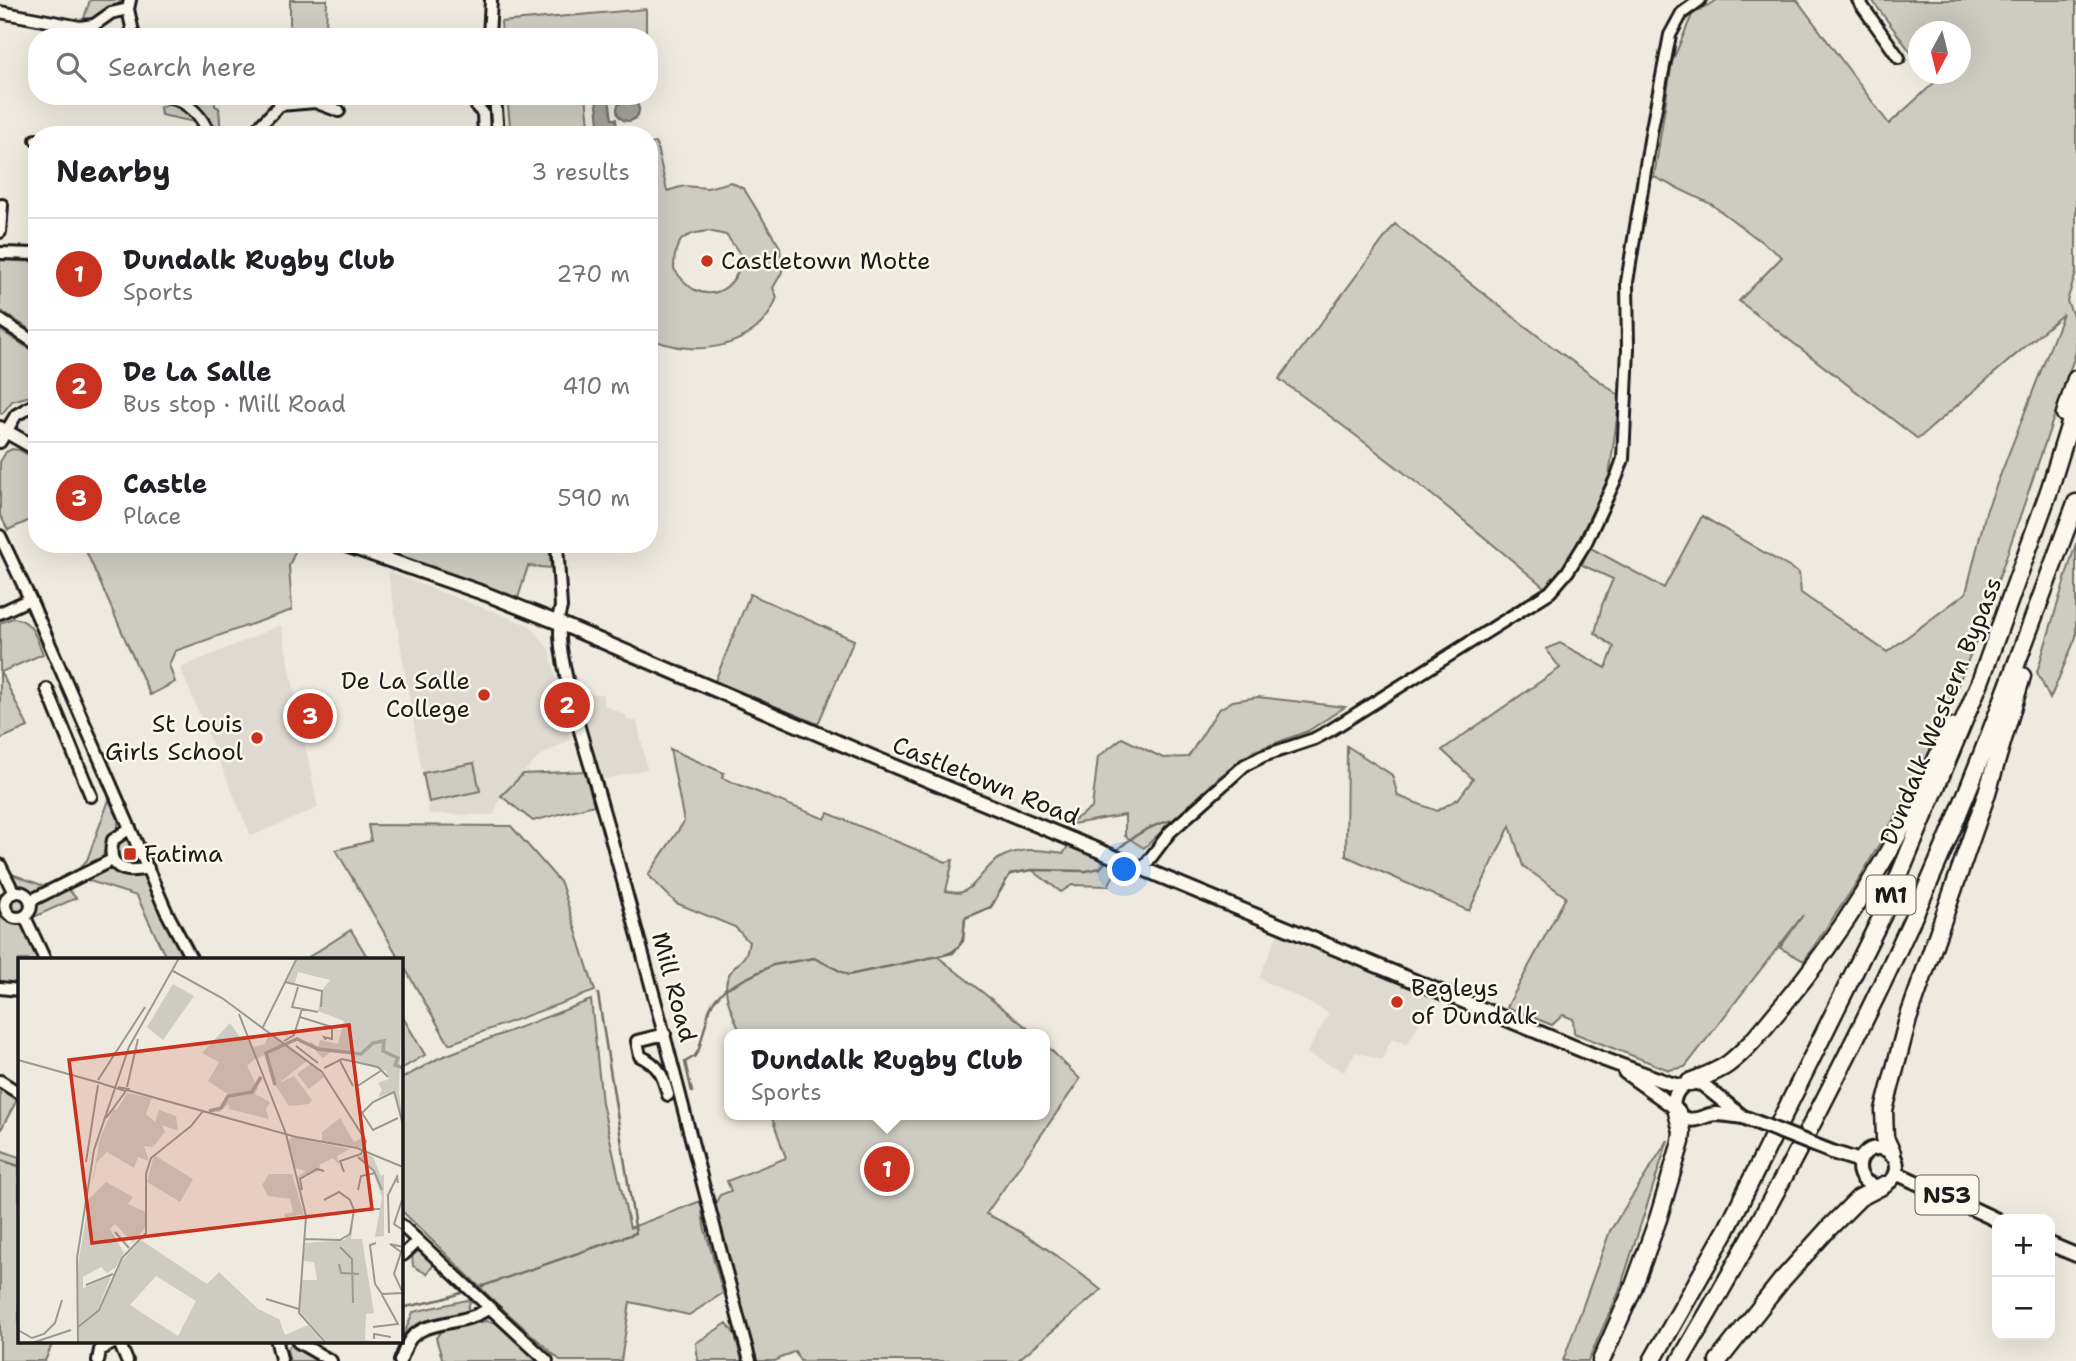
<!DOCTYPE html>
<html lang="en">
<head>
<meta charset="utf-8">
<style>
	:root { --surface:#fff; --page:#f2f2f2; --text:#202124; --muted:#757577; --line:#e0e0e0; --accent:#c8321e }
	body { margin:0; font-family:"Shantell Sans",sans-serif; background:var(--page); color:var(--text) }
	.controls { position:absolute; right:21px; bottom:21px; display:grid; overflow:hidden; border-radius:14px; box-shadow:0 7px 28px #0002 }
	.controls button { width:63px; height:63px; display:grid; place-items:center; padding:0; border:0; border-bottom:2px solid var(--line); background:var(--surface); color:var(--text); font:35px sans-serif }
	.compass { position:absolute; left:1908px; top:21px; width:63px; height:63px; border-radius:50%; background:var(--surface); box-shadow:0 7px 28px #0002; rotate:187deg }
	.you { position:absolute; left:1125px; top:870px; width:24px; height:24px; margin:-18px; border:5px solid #fff; border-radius:50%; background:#1a73e8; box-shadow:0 0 0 10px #1a73e833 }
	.badge { display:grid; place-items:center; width:46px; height:46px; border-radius:50%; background:var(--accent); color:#fff; font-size:23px; font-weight:700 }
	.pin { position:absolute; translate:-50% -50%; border:4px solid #fff; box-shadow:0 2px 7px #0006 }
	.popup { position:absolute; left:724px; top:1029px; width:326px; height:91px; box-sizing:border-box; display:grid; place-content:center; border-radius:14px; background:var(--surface); filter:drop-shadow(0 2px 5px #0005); font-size:23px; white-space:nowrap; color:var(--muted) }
	.popup b { font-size:26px; color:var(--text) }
	.popup::after { content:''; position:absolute; left:50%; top:100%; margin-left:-14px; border:14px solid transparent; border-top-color:var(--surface) }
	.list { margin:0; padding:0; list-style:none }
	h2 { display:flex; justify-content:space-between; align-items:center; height:91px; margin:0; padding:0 28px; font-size:30px }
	h2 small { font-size:23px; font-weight:400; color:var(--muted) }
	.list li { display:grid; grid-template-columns:46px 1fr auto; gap:21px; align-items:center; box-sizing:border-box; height:112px; padding:0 28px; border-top:2px solid var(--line) }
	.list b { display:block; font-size:26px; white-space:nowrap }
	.list p { margin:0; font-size:23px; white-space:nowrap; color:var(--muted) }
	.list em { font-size:23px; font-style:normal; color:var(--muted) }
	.icon { flex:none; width:38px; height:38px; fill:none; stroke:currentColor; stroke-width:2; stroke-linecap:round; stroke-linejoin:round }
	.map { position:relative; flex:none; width:2076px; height:1361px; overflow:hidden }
	.search { position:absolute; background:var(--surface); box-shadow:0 7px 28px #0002; left:28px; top:28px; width:630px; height:77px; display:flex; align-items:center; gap:18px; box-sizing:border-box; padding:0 24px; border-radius:28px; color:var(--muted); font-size:26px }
	.panel { position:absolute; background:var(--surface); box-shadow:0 7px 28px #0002; left:28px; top:126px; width:630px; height:427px; border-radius:28px }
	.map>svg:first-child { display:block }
</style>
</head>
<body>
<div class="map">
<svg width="2076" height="1361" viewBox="0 0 2076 1361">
	<rect width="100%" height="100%" fill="#eeeadf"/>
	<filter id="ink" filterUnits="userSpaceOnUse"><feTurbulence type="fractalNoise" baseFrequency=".0143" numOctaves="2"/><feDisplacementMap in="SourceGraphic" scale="14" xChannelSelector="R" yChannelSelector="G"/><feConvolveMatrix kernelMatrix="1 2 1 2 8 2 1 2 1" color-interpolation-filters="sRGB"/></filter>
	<g filter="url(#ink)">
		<path fill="#dedad1" d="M388 572 531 626 550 651 570 740 540 756 501 794 494 815 429 814Z
			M281 625 318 808 251 836 180 668Z
			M590 694H602L605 706 626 715 627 720 637 721 647 769 601 780 583 706 592 704Z
			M1278 933 1434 996 1407 1045 1392 1038 1382 1060 1356 1052 1344 1072 1307 1053 1329 1013 1259 978Z"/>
		<path fill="#ceccc2" stroke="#75746f" stroke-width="2" fill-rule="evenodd" d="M90 0H122L116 6H109C101 14 96 21 84 18Z
			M290 0H327L326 29 290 34Z
			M1717 0H1797L1889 124 1934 83 1927 74H1960V32H1918V62L1872 0H2076V273L2067 301 2076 323V352L1985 619 1925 765 1858 881 1804 961 1780 948 1803 915 1685 1067 1669 1070 1574 1033 1573 1019 1563 1015 1552 1025 1507 1007 1566 897 1523 866 1510 826 1469 911 1346 856 1347 746 1392 775 1398 796 1437 811 1459 798 1473 779 1442 750 1560 668 1546 649 1560 643 1606 668 1614 647 1595 633 1602 605 1613 579 1582 565 1589 547 1664 588 1702 516 1799 573 1801 593 1887 652 1966 593 1986 512 2063 314 1918 439 1739 301 1782 257 1711 204 1654 177 1672 62 1692 15Z
			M646 9V37H502L501 22Z
			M178 96H215V106L219 108 221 135H195V122L161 115 160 107 173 103Z
			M507 96H586L590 135H511Z
			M656 143 667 191 684 186 707 188 731 182 744 189 780 247 782 272 773 288 777 297C760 349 694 359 649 338V144ZM708 231 726 235 741 255C741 281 719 302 693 289 685 284 679 276 674 269 674 241 681 234 708 231Z
			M1395 224 1543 340 1620 396 1609 477 1566 566 1545 588C1459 515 1370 444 1279 379Z
			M0 260 37 262V334L0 310Z
			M0 330 37 354V394L12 401 2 414 0 413Z
			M12 449 19 450 37 460V517L8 530 0 515V462L6 452Z
			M2076 543V637L2050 699 2037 672Z
			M83 544H298L289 566 292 610 175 651 169 665 175 682 150 695Z
			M366 544H549L551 568 528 566 518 598Z
			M750 594 854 640 818 724 715 681Z
			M13 618C33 620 36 638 43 654L1 672 28 727 0 739V623Z
			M1258 697 1345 707 1308 731 1254 751 1219 777 1144 848 1125 836V815L1066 825 1092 808 1098 757 1122 738 1163 758 1188 757 1218 710 1233 701Z
			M670 749 724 773 722 778 825 819 828 813 946 862 953 860 946 891C950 892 958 894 962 892 977 887 986 863 1004 856 1025 847 1042 850 1064 853L1069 844 1120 864 1108 886 1072 885 1061 892 1032 870 1010 874 991 907 965 918C963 943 963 950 938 957L1035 1034H741C734 1015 717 988 732 970 744 956 745 961 749 942L735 927 676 903 648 875 684 822Z
			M474 763 480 791 429 802 423 773Z
			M585 771 594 805 533 821 501 796 523 774Z
			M109 800 118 818V829L107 843 102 859 82 870 81 867 87 860Z
			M368 825 511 826 561 883 595 991 449 1044 336 850 371 841Z
			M129 838 139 859C134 866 130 865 122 864L115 853 118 843Z
			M107 867 119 873 146 875 188 960H167L137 896 86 880Z
			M9 873 44 886V888L33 892 23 887 14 886Z
			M68 889 76 898 34 917 38 903Z
			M10 905a8 8 0 1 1 16 0a8 8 0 1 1-16 0Z
			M0 917 8 922 24 926 40 960H19V986L0 984Z
			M351 930 369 960H304Z
			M591 1000 602 1103 630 1228 701 1201 704 1226 723 1293 689 1315 630 1302 621 1361H561L494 1301 401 1210V1079L439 1058Z
			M401 1014 425 1055 401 1069Z
			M1045 1044 1080 1079 986 1214C1028 1233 1066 1261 1101 1290L1017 1361H800L795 1351 775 1361H755L713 1207 720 1195 731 1191 727 1181 786 1158 771 1115H1044Z
			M0 1089 17 1100 0 1131Z
			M1668 1140 1619 1292 1588 1361H1563L1610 1231Z
			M0 1150 19 1157V1342H53L45 1361H0Z
			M417 1250 434 1264 427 1274 413 1266 412 1255Z
			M467 1300 470 1302 467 1311 421 1322 404 1334 413 1312Z
			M486 1321 499 1323 538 1361H445L442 1358 436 1338 441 1331Z
			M727 1323 735 1335 742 1361H698L696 1343Z
			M291 1344 317 1359 316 1361H290L287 1350Z"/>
		<path fill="#a6a39d" stroke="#6f6d69" stroke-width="2" d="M596 96 609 98 612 119H616L617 130 600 132Z
			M617 110a11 11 0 1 1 22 0a11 11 0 1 1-22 0Z"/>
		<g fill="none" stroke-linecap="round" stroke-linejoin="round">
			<path stroke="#6f6d69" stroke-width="2.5" d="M1114 853C1131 836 1154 823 1178 819
				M692 1092 685 1062 695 1056 699 1049 709 1011 713 1002 725 989 773 965 814 958 848 975 953 953 963 941 965 918 991 907 1010 874 1032 870 1086 871 1100 868 1109 858
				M0 1160 19 1166
				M474 1289 636 1233 598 994
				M401 1308 443 1299 467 1291"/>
			<g stroke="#1c1c1c" stroke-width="16">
				<path id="minor" d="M130 0 128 9 134 37
					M1858 0 1899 58
					M0 12 80 27 94 25 111 13 128 9
					M489 37 491 0
					M168 96C188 103 202 114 209 135
					M495 96 498 135
					M477 107 483 113 484 135
					M251 135 280 105 315 102 339 111
					M36 140 37 141
					M0 232 2 205
					M0 253 37 254
					M0 320 37 344
					M0 442 16 415 37 403
					M0 536 30 599 166 911 192 960
					M557 544 561 607 557 623
					M0 613 30 599
					M561 624C554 645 583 742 591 768 649 965 696 1164 750 1361
					M47 689 91 796
					M130 828 113 840C106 868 124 874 148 868
					M0 865 14 893
					M1143 868 1170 832 1245 765 1263 756 1314 739 1329 731 1550 592 1568 571 1586 542 1617 476 1623 459 1628 349 1627 282 1652 128 1670 35 1682 13 1700 0
					M5 905a13 13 0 1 1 26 0a13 13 0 1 1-26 0Z
					M30 901 112 860
					M25 917 45 960
					M0 988 19 990
					M665 1034 637 1041 640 1056C659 1065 663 1075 668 1095
					M0 1081 19 1093
					M401 1225 547 1361
					M403 1255 418 1241
					M119 1342 127 1361
					M277 1342 281 1359
					M298 1342 331 1361
					M98 1361 100 1350 115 1342
					M400 1361C404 1353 406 1342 413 1336 430 1320 466 1325 489 1308"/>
			</g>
			<g stroke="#1c1c1c" stroke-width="18">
				<path id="major" d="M0 428 37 449
					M343 544 486 594 559 623 877 759 1603 1059 1671 1084 1681 1086
					M1625 1072 1674 1107
					M1690 1082 1702 1084 1743 1117C1734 1116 1724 1114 1715 1114 1705 1115 1697 1122 1687 1119 1666 1113 1672 1088 1690 1082Z
					M1859 1167a19 19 0 1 1 38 0a19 19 0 1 1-38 0Z
					M1832 1152 1860 1161
					M1896 1173 1997 1220
					M2050 1244 2076 1255"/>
			</g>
			<g stroke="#1c1c1c" stroke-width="21">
				<path id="highway" d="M2065 414 2076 379
					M1690 1082C1702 1077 1717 1072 1728 1064 1749 1048 1766 1025 1783 1005 1853 921 1907 827 1951 727
					M1892 1153 1885 1138 1884 1110 1908 1019 1986 796 2022 676
					M1601 1361 1632 1291 1658 1219 1681 1142 1682 1132 1677 1112
					M1652 1361 1727 1229 1883 914 1980 682 2049 491 2076 404
					M1680 1361C1772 1205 1857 1044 1931 878 1985 755 2029 628 2076 503
					M1718 1361 1782 1280 1829 1228 1859 1198 1884 1185"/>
			</g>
			<use href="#minor" stroke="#fbf7ec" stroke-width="10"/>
			<use href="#major" stroke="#fbf7ec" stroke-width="12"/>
			<use href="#highway" stroke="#fbf7ec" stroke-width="16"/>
			<g stroke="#1c1c1c" stroke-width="18" stroke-linecap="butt">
				<path id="major-bridge" d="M1743 1117 1832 1152"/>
			</g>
			<use href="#major-bridge" stroke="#fbf7ec" stroke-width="12"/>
		</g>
	</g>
	<g fill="#c8321e" stroke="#fbf7ec" stroke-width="2.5">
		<circle cx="707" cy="261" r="7"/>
		<circle cx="484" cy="695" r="7"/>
		<circle cx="257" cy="738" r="7"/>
		<rect x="123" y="847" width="14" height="14" rx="3.5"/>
		<circle cx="1397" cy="1002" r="7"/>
	</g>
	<g text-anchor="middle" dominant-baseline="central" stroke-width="5" stroke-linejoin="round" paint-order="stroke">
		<g fill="#fbf7ec" stroke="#5f5e5a" stroke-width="2">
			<rect x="1866.5" y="875.5" width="49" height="39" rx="5"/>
			<rect x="1915.5" y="1175.5" width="63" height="39" rx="5"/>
		</g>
		<g font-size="23" font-weight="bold" fill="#1c1c1c">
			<text x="1891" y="895">M1</text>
			<text x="1947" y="1195">N53</text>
		</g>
		<g font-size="24" fill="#1c1c1c" stroke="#fbf7ec" text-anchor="start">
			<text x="721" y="261">Castletown Motte</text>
			<text x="470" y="681" text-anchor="end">De La Salle<tspan x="470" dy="28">College</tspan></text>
			<text x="243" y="724" text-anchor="end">St Louis<tspan x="243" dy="28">Girls School</tspan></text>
			<text x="144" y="854">Fatima</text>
			<text x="1411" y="988">Begleys<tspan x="1411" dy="28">of Dundalk</tspan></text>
		</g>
		<g font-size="24" fill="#1c1c1c" stroke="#fbf7ec">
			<text transform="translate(1941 711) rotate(-68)">Dundalk Western Bypass</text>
			<text transform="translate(986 781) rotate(22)">Castletown Road</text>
			<text transform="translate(674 987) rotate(75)">Mill Road</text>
		</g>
	</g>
	<g transform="translate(18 958)">
		<rect width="385" height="385" fill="#eeeadf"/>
		<path d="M280 0H385L381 135 385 165 375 134 360 139 364 132 360 125 371 121 368 113 333 103 335 96 314 93 305 100 293 88 292 83 300 89 302 82 320 86 326 63 300 53 304 32 312 22 280 14 277 25 269 24ZM155 26 176 38 145 82 129 69ZM212 65 224 82 229 79 238 100 229 108 240 130 237 136 252 144 248 151 251 161 211 151V146L201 154 189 153 203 150 211 137 190 123 201 104 184 95ZM252 74 290 102 261 125 276 118 294 142 291 146 271 148 257 127 249 96 239 101 235 89 247 86ZM294 105 306 119 291 131 279 116ZM109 135 134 140 128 156 137 164 141 152 158 158 160 173 144 167 147 174 135 189 126 188 131 203 120 199 116 210 89 194 79 204 71 241 88 224 115 239 110 246 128 254 127 270 115 285 97 266 92 271 106 295 97 310 89 315 83 309 65 319V330L93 318 80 351 60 368V306L82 180 95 151 99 152ZM322 160 336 184 344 180 345 190 304 183V174ZM274 179 332 191 319 198 321 207 315 200 301 207 303 212 281 221 278 220 288 213 276 210 270 183ZM347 195 355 199 363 218 366 216V278L357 279 364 239 353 209 340 201ZM136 197 175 221 162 244 129 224ZM251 216H274L286 256 267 260 266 256 275 254 272 241 250 238 244 227ZM335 266 333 281H344L356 355 348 356 347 382 373 385H310L282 354 284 322H299L296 304 285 303 287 285 327 282ZM123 282 189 326 201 314 240 351 261 361 267 377 290 367 306 385H61L60 370 82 351 103 304ZM138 318 178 343 160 378 112 347Z" fill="#ceccc2" fill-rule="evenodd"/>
		<path fill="none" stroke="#a6a39d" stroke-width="3.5" d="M257 127 248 95 279 81 300 91 343 96 355 85 366 83 365 93 380 100 377 107 385 110M191 153 203 150 210 138 234 134 243 119"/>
		<path fill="none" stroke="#9a9891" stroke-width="2" d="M155 13 204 40 304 114 348 183 343 196 322 203 326 214M267 24 304 33 303 49M280 29 274 49 300 54M221 56 268 176M282 59 314 69V81L306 79 308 82M245 69 279 0M266 83 276 77 284 51M278 88 300 105M321 101 335 128M0 102 79 124M306 110 324 101 360 109 370 119M80 122 127 49M79 124 107 133 110 131 100 129M109 129 120 81M338 129 364 112M109 132 278 179 339 190 385 209M376 133 385 167M376 134 355 144 344 155 355 172 380 160M88 160 108 133M268 176 288 258 281 355 308 385M340 199 356 213 364 232M68 204 80 127M284 232 282 221 299 211 306 213M340 232 343 218 357 215M384 242 376 266 385 272M336 252 362 251M97 274 111 290M371 275 370 237 379 219 380 225M287 281 322 282 332 276 336 252 332 242 321 234 306 242M358 285 352 287 357 326 364 336 385 335 376 316 385 288M322 289 334 301 335 345M383 294 372 286 385 289M321 306 323 315 341 316M68 327 95 316M248 341 281 351M60 369 81 352 104 300 128 275V216L133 200 173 168 185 153M355 369 380 366 364 337M0 372 14 380 26 376 37 365 44 342M356 381V376L373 379M14 385 53 372M60 385 59 300 76 192 111 89 161 0"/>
		<path fill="#c8321e" fill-opacity="0.15" stroke="#c8321e" stroke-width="3.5" d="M331 67 354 251 74 285 51 102Z"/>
		<rect width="385" height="385" fill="none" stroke="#1c1c1c" stroke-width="3.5"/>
	</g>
</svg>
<div class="controls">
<button>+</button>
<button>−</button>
</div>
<svg class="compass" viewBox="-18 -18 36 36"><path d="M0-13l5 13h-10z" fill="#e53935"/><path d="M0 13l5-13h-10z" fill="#757577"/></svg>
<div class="you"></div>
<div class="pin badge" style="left:887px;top:1169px">1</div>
<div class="popup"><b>Dundalk Rugby Club</b>Sports</div>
<div class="pin badge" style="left:567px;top:705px">2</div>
<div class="pin badge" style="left:310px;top:716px">3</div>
<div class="search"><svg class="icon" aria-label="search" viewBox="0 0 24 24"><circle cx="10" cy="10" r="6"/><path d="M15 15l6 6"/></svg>Search here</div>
<section class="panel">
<h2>Nearby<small>3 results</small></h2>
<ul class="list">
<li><span class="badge">1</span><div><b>Dundalk Rugby Club</b><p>Sports</p></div><em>270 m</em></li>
<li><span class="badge">2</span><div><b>De La Salle</b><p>Bus stop · Mill Road</p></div><em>410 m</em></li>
<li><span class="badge">3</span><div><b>Castle</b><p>Place</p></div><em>590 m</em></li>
</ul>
</section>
</div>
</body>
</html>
